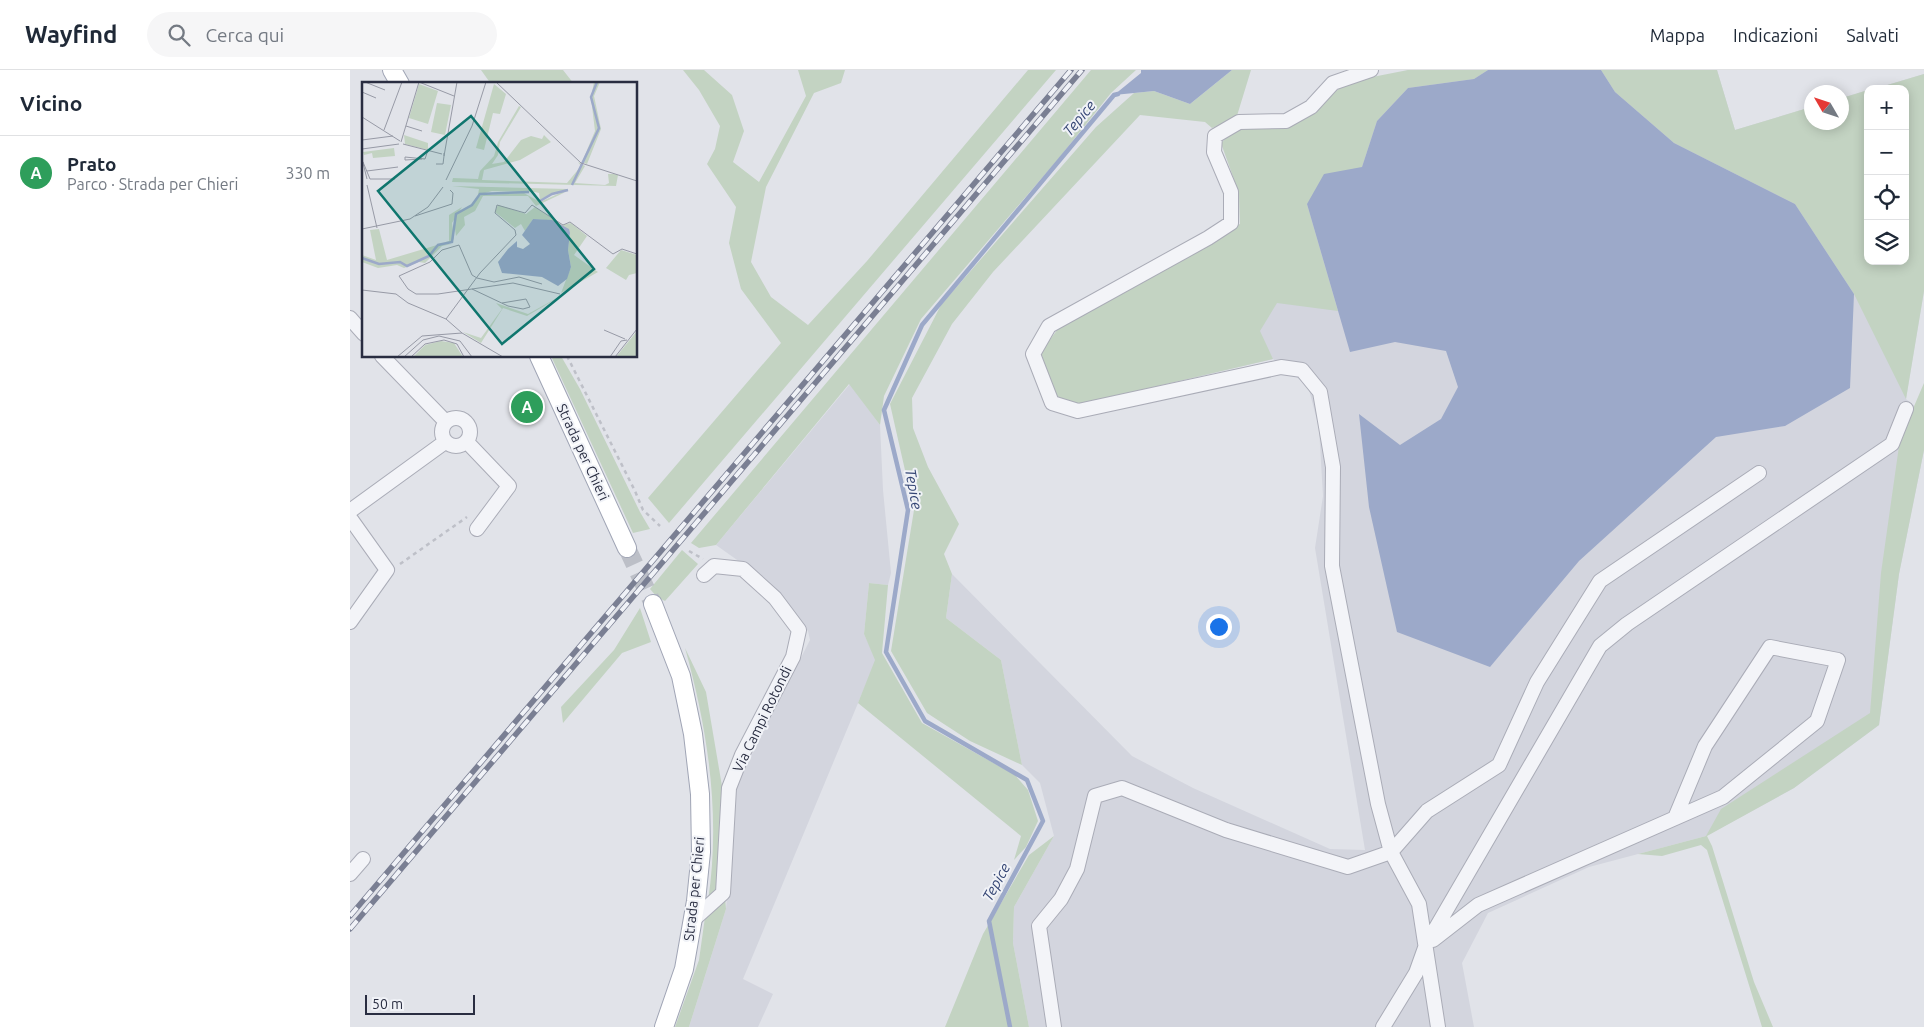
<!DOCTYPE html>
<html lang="it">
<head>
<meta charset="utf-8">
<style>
	:root { --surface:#fff; --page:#f6f6f7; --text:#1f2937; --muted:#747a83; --line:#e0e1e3; --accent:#b45309 }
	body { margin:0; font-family:Ubuntu,sans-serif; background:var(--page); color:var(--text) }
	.controls { position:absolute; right:15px; top:15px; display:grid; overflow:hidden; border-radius:10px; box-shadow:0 2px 12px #0003 }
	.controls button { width:45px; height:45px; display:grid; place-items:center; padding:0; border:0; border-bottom:1px solid var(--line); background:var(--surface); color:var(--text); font:25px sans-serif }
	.compass { position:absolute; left:1454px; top:15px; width:45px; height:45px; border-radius:50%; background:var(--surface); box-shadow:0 2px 12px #0003; rotate:309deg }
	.scale { position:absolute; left:15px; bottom:12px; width:110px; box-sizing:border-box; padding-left:5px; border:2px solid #292d41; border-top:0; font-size:14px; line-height:18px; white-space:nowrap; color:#292d41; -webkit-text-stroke:4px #f0f2f7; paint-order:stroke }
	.you { position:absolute; left:868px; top:556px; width:18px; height:18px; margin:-12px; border:4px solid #fff; border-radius:50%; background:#1a73e8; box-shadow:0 0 0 8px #1a73e833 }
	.badge { display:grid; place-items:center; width:32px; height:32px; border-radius:50%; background:var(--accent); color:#fff; font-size:16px; font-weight:700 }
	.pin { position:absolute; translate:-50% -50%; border:2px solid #fff; box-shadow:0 1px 5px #0006 }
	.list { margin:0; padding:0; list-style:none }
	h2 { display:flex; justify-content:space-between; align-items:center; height:65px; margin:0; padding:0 20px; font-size:21px }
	h2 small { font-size:16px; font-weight:400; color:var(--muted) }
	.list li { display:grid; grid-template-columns:32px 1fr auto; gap:15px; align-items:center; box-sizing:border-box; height:75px; padding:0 20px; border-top:1px solid var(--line) }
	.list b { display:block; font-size:19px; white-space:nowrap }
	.list p { margin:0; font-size:16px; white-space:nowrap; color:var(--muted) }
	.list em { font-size:16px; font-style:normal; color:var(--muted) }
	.icon { flex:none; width:28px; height:28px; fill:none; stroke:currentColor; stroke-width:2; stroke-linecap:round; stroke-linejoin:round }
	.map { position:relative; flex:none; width:1574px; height:957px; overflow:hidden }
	header { display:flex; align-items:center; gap:30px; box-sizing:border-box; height:70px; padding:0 25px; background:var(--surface); border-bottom:1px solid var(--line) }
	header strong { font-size:24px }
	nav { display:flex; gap:28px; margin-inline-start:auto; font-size:18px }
	.search { width:350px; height:45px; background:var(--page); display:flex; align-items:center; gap:12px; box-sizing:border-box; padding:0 18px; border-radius:28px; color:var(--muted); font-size:19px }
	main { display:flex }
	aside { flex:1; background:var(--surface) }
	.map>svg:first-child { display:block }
</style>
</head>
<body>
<header>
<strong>Wayfind</strong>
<div class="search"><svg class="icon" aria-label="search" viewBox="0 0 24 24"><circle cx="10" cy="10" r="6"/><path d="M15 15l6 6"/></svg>Cerca qui</div>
<nav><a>Mappa</a><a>Indicazioni</a><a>Salvati</a></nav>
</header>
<main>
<aside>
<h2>Vicino<small></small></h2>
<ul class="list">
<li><span class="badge" style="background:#2e9e5b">A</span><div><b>Prato</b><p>Parco · Strada per Chieri</p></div><em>330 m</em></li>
</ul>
</aside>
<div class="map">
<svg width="1574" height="957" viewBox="0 0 1574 957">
	<rect width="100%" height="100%" fill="#e1e3e9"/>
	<path fill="#d3d5de" d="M1058 0H1367L1385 60 1461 37 1462 52H1492V28L1518 20V191H1555V19H1524L1574 4V221L1556 329 1574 344V380L1549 504 1529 655 1444 718 1356 766 1239 797 1138 843 1112 893 1124 957H679L663 873 664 837 704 766 690 713 672 695 651 590 596 548 602 504 782 686 843 718 980 779 1015 780 965 478 973 426 969 358 958 316 923 289 722 336 710 256 890 154 889 123 871 73 887 58 951 51 969 36Z
		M500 314 530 355 533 420 541 503 538 515 519 513 514 564 526 590 393 909 423 924 408 957H339L376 839 386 716 460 570 458 561 397 497 366 475Z"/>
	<path fill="#c3d3c2" d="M131 0H213L224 14H141Z
		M333 0H354L382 25 394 61 383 92 409 112 456 26 448 0H495L491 13 464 23 416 117 401 192 421 227 458 255 517 191 678 0H706L319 453 298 428 431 273 391 219 379 173 386 137 357 94 365 79 370 56 349 20Z
		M741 0H786L761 23 709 88 571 249 534 326 530 355 499 314 366 475 349 478 341 473Z
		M882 0H901L886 49 862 58 855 52 790 45 643 202 602 254 562 328 563 358 578 397 609 454 594 484 602 504 596 548 651 590 672 695 620 671 577 643 541 581 564 440 540 334 591 235 746 57 784 23 804 21 840 34Z
		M1058 0H1138L1124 9 1058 18 1027 51 1012 97 957 134 988 241 927 233 910 261 923 289 722 336 703 325 691 282 710 256 890 154 889 123 871 73 887 58 951 51 997 12Z
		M1251 0H1367L1385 60 1461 37 1462 52H1492V28L1518 20V191H1555V19H1524L1574 4V221L1556 329 1504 224 1445 134 1324 73 1265 22Z
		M201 286H211L230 319 290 442 300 459 283 463Z
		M1574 313V380L1549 504 1529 655 1444 718 1357 766 1362 776 1404 912 1423 957H1412L1357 780 1351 775 1312 786 1288 784 1356 766 1371 739 1520 643 1531 503 1550 369Z
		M332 480 348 494 315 531 307 527 300 519Z
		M519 513 538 515 532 583 572 653 665 705 678 720 688 751 676 777 664 790 671 766 508 633 525 590 514 564Z
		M290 538 301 572 272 583 213 653 211 637 264 580Z
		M335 578 356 622 373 722 369 819 358 831C371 746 358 660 335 578Z
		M704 766 664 837 663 873 679 957H595L633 864 679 785Z
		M375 827 376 839 339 957H325L349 890 356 840Z"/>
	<path fill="#9ca9c9" d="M791 0H882L840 34 804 21 764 25 791 3Z
		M1138 0H1251L1265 22 1324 73 1445 134 1504 224 1500 318 1435 356 1366 367 1229 491 1140 597 1047 562 1019 437 1009 344 1050 375 1091 349 1108 317 1096 281 1045 272 1000 282 957 134 974 104 1012 97 1027 51 1058 18 1124 9Z"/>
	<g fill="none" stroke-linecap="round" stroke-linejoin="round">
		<path stroke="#9ca9c9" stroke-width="4.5" d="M660 957 639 851 693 751 677 710 575 651 536 582 558 440 534 340 572 255 764 25 768 24"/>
		<path stroke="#bcbfc7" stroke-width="18" stroke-dasharray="18 9" stroke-linecap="butt" d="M277 478 303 534"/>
		<g stroke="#aaacb7" stroke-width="16">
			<path id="minor" d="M1021 0 983 13 961 37 936 51 889 52 865 66 864 82 881 122V153L858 168 699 256 683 284 702 333 728 341 931 297 952 300 970 322 983 397 982 496 1028 734 1041 782 1069 834 1088 957
				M0 248 14 264
				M32 286 96 352
				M92 362a14 14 0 1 1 28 0a14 14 0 1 1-28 0Z
				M117 372 159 416 127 459
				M0 441 95 372
				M0 448 37 500 0 552
				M0 804 13 789
				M343 850 373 823 379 718 392 685 443 587 449 560 425 528 393 499 364 496 354 505
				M1083 870 1128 835 1373 727 1467 651 1488 590 1420 577 1355 676 1325 748
				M704 957 689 856 711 829 727 799 745 726 772 718 876 760 998 797 1041 782 1077 741 1149 695 1187 612 1250 511 1409 403
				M1033 957 1066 903 1076 875 1250 576 1277 554 1542 374 1556 339"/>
		</g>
		<g stroke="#a0a5b5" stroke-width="20">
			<path id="major" d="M42 0 50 14
				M189 286 277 478
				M303 534 331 606 343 664 350 724 351 782 346 831 334 899 314 957"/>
		</g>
		<path stroke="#bec0c8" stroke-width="2.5" stroke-dasharray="4 4" stroke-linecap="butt" d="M217 286 285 421 293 440 310 456
			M339 481 353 489
			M50 494 117 447"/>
		<use href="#minor" stroke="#f3f4f8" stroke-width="14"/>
		<use href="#major" stroke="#fff" stroke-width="18"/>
		<g stroke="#7a7f93" stroke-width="5.5">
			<path id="rail" d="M0 846 721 0
				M0 859 732 0"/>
		</g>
		<use href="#rail" stroke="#f0f2f7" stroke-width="4" stroke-dasharray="11" stroke-linecap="butt"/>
	</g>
	<g text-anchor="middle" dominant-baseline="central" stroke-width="4" stroke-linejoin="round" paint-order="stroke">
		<g font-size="14" fill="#292d41" stroke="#f0f2f7">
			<text transform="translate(233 382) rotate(65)">Strada per Chieri</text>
			<text transform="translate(412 649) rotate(-64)">Via Campi Rotondi</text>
			<text transform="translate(344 819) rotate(-84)">Strada per Chieri</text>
		</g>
		<g font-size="15" font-style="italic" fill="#344574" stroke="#f0f2f7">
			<text transform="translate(729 48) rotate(-50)">Tepice</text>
			<text transform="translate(564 419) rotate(80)">Tepice</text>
			<text transform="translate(646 812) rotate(-61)">Tepice</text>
		</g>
	</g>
	<g transform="translate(12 12)">
		<rect width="275" height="275" fill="#e1e3e9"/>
		<path d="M232 0H238L232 14 239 47 225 82 220 80 233 49 229 16ZM57 2 76 9 66 42 47 36ZM132 2 144 12 138 32 131 31 122 68 114 66ZM75 21 89 23 83 53 69 50ZM157 24 159 25 138 60 136 73 130 82 142 80 159 58 169 54 180 57 182 53 189 60 158 78 122 88 120 98 205 101 219 84 216 80 223 84 213 101 243 103 247 101 246 92H252L256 93 254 104 90 100 91 96 116 97 118 89 132 74 136 60ZM42 53 66 61V68L43 62ZM32 66 33 74 11 76 10 71 2 73 1 70ZM90 104 206 107 201 111 210 107 174 124 166 114H121L113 129 102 135 103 143 94 154 92 140 95 132 110 123 119 113 162 111 178 120 198 111H190L178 118 177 111 173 110 130 109 116 113 117 107ZM136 123 164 132 173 125 200 143 209 141 225 154 212 173 236 190 199 211 209 185 206 168 208 151 184 138 171 137 163 149 159 142 153 146 133 130ZM100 125 90 141 92 156 90 160H84L87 159V133ZM17 147 25 178 75 163 90 162 80 164 63 181 57 180 42 186 35 183 16 186 0 180V173L14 178 8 148ZM259 168 275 173V191L267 193 264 198 244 186ZM204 211 165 234 141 226 119 261 101 250 119 256 140 227 134 221 166 232ZM275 249V275H254ZM79 259 92 261 101 275H51L63 263Z" fill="#c3d3c2"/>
		<path d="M171 137 190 138 207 147 208 151 206 168 209 185 205 197 196 204 180 195 140 191 136 180 146 167 155 159V165L161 167 168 162 160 153Z" fill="#9ca9c9"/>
		<path fill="none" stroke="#9ca9c9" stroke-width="2.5" d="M210 103 237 46 229 15 235 0M178 119 190 112 206 108M0 176 17 182 38 180 45 184 67 174 76 163 90 160 94 132 110 123 118 112 167 110"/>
		<path fill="none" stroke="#979aa6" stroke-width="1" d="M3 0 23 8M57 0 92 14M134 0 219 81 275 99M0 10 14 16M0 35 38 59M44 44 60 49M22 48 40 0M0 58 31 54M39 60 57 0M41 62 80 72M0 67 37 62M82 71V74L95 0M0 77 5 97M60 77 43 78V75L63 77 66 68M1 80 8 97H33M74 82H81L82 74M5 89 36 85M84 98 110 44 124 0M5 103 15 146M53 134 90 122 91 111 88 108M0 147 48 137 66 125 81 105M180 202 157 195 132 200 115 196 110 193 97 163 80 168 68 180 37 194 46 207 54 212H76L151 201 198 212M110 207 146 224 161 227 168 225 164 217 140 221M0 208 34 212 46 221 84 237 100 251 141 275M84 237 118 191 154 153 153 148 133 131 135 123 163 131 170 123 201 143 208 140 251 172 260 167 275 172M242 248 263 257M35 275 60 254 100 251M42 275 61 258 77 254 98 259 110 275M49 275 63 262 82 258 95 262 102 275M248 275 259 259 265 258M253 275 275 247"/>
		<path fill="#0f766e" fill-opacity="0.15" stroke="#0f766e" stroke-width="2.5" d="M109 34 232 187 140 262 16 109Z"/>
		<rect width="275" height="275" fill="none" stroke="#292d41" stroke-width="2.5"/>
	</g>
</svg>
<div class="controls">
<button>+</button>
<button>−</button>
<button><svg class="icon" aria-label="locate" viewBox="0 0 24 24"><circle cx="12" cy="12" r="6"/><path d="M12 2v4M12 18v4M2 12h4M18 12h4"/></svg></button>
<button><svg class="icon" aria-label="layers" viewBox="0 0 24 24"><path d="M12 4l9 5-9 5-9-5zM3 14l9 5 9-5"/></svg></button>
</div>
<svg class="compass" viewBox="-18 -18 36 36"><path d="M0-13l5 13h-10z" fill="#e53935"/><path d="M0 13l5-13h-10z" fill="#747a83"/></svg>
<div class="scale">50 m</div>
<div class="you"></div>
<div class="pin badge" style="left:177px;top:337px;background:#2e9e5b">A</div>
</div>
</main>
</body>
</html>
